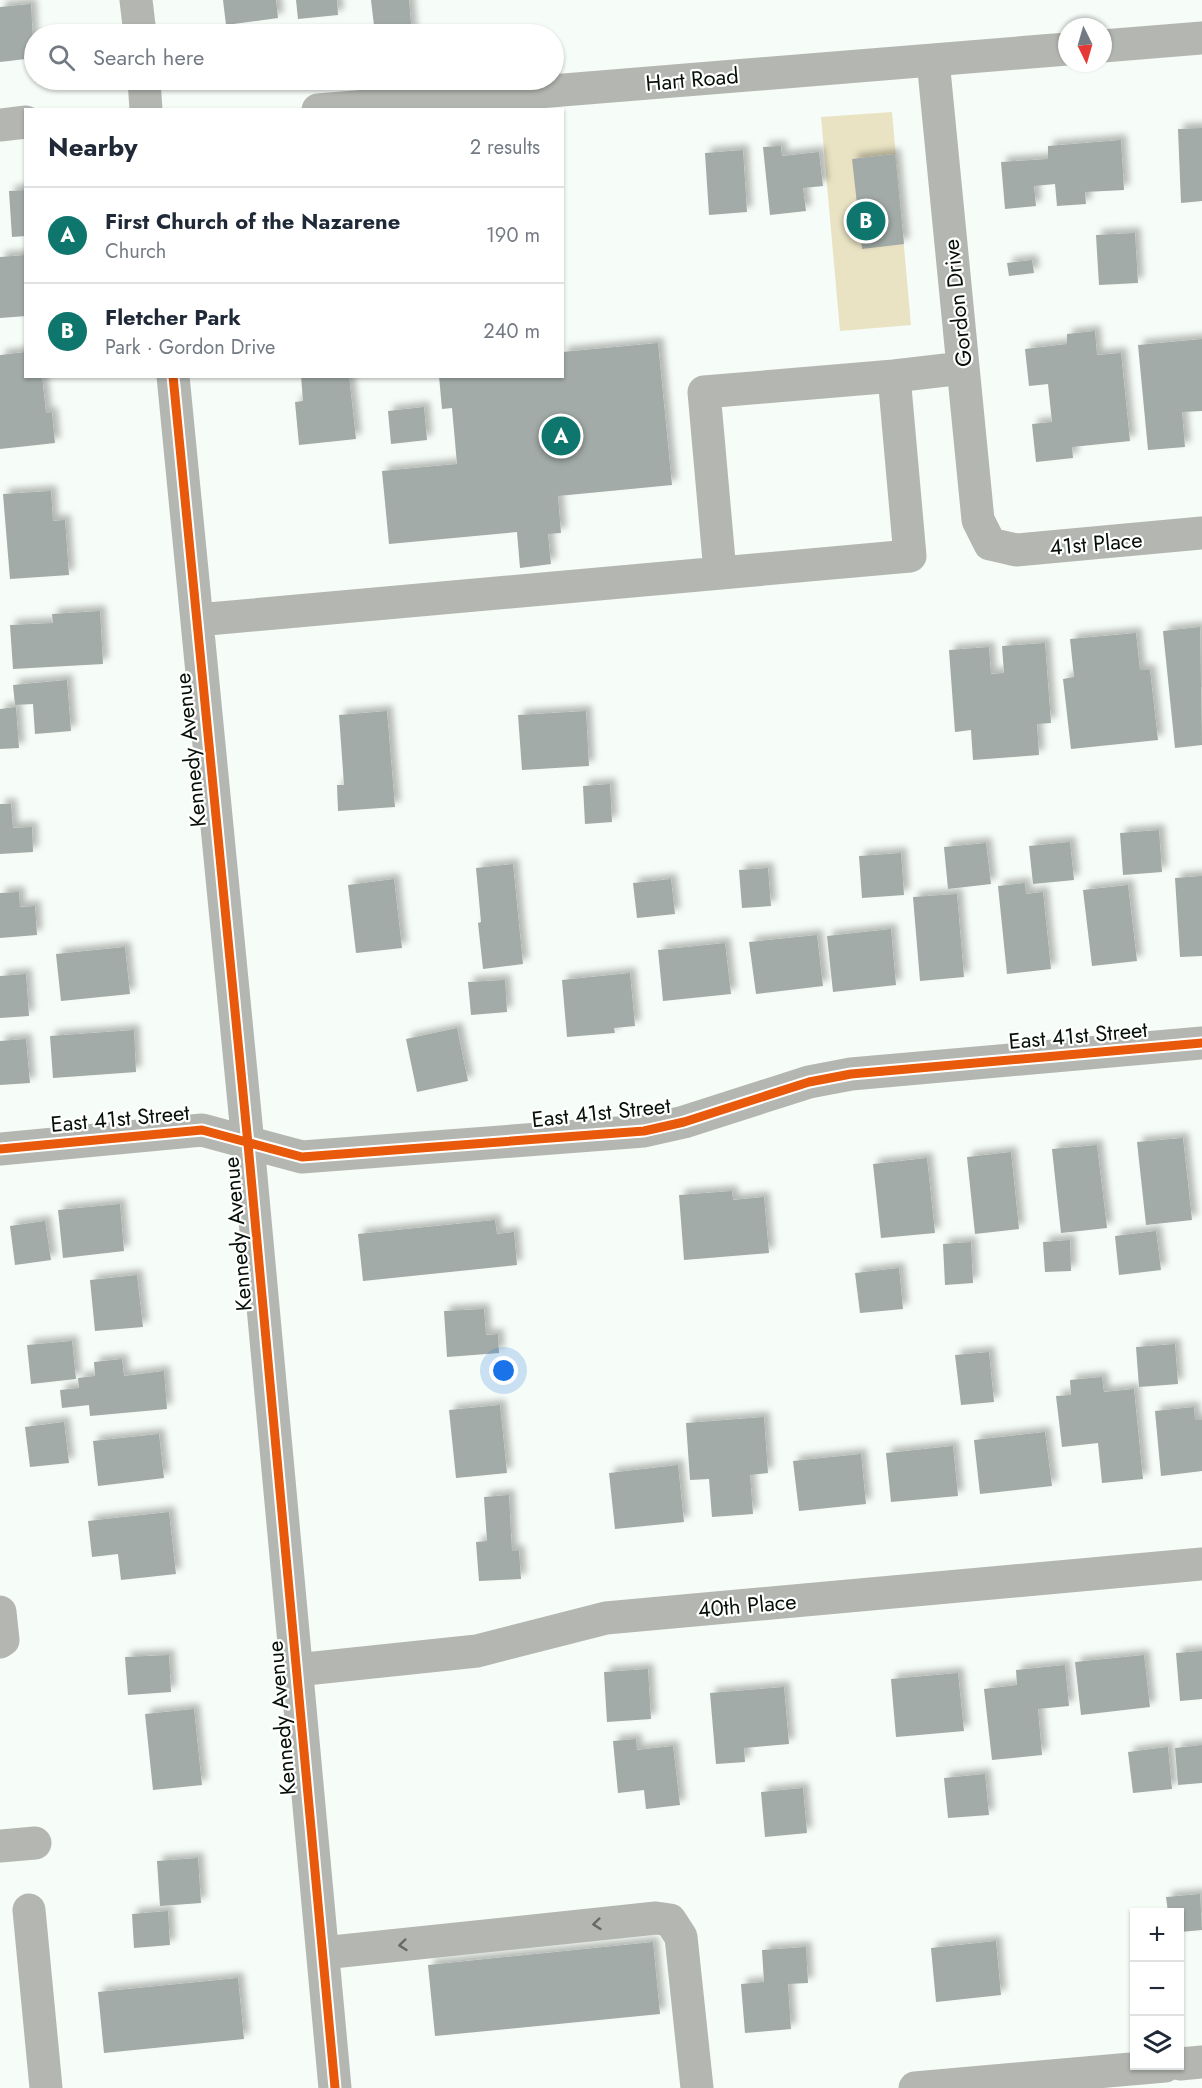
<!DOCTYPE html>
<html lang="en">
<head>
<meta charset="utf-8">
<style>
	:root { --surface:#fff; --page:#f2f2f3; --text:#1f2937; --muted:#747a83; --line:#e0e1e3; --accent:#0f766e }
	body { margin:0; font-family:Jost,sans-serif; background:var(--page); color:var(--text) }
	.controls { position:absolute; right:18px; bottom:18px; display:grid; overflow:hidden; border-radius:0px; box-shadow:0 2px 4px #0004 }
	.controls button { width:54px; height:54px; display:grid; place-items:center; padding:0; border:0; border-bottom:2px solid var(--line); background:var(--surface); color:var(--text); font:30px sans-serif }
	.compass { position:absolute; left:1058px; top:18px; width:54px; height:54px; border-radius:50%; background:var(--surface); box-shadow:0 2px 4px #0004; rotate:175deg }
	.you { position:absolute; left:504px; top:1371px; width:21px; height:21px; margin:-15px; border:4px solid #fff; border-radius:50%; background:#1a73e8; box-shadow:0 0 0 9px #1a73e833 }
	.badge { display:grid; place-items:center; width:39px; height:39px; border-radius:50%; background:var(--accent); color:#fff; font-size:20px; font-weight:700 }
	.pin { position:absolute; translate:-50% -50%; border:3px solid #fff; box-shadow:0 2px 6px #0006 }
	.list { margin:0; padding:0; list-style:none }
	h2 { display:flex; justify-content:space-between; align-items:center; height:78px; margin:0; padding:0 24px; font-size:26px }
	h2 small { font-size:20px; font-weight:400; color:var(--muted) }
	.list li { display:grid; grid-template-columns:39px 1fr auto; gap:18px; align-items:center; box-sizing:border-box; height:96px; padding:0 24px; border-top:2px solid var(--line) }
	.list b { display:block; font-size:22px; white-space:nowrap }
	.list p { margin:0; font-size:20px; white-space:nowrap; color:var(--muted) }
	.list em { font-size:20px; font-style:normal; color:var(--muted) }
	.icon { flex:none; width:33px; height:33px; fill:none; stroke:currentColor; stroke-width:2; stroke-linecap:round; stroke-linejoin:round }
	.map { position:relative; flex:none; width:1202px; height:2088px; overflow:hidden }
	.search { position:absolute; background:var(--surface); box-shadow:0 2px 4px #0004; left:24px; top:24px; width:540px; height:66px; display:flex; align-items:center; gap:15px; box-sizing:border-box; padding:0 21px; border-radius:33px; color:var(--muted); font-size:22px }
	.panel { position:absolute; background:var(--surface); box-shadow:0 2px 4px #0004; left:24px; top:108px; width:540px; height:270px; border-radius:0px }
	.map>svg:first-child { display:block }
</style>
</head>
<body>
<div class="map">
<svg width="1202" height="2088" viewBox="0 0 1202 2088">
	<defs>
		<filter id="shadow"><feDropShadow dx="5.5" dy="-5.5" stdDeviation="3" flood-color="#0004"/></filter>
	</defs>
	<rect width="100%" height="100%" fill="#f6fcf7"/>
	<path fill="#e9e3c3" d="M892 112 911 325 840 331 821 117Z"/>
	<path fill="#a2aba7" filter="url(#shadow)" d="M223 0H276L278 18 226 25Z
		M296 0H337L338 15 298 19Z
		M371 0H409L412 34H375Z
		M31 4 34 58 0 62V7Z
		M1202 128V201L1181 203 1178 129Z
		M1121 140 1124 190 1085 192 1086 204 1057 206 1055 184 1034 186 1036 206 1005 209 1001 162 1048 159V146Z
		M781 146 782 156 819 152 823 186 803 188 806 211 770 215 763 147Z
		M743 150 747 212 709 215 705 153Z
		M895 154 904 244 862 249 852 159Z
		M26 190V236L12 237 9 191Z
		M1135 233 1138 283 1099 285 1096 235Z
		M26 255V316L0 318V257Z
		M1032 260 1034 273 1009 276 1007 263Z
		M1095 331 1097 355 1121 353 1130 441 1072 447 1073 458 1036 462 1032 424 1052 422 1048 384 1029 386 1025 349 1067 344V334Z
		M1202 339V411L1182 412 1185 447 1148 450 1138 345Z
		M658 343 672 485 558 496 561 533 548 534 551 564 520 568 517 532 389 544 382 471 457 464 452 408 442 409 439 376H562V352Z
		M26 352V376H42L46 413H52L55 443 0 449V355Z
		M301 376H349L356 439 299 445 295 402 303 401Z
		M424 407 427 440 391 444 388 411Z
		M51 491 53 521 65 520 69 575 10 579 3 494Z
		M100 611 103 664 13 669 10 625 53 623 52 614Z
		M1200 627 1202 745 1175 748 1163 631Z
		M1136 633 1140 670H1150L1158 740 1071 749 1063 679 1074 677 1070 639Z
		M1045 643 1051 723 1037 724 1039 755 973 760 971 730 955 732 949 650 989 647 991 674 1004 673 1002 646Z
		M67 680 71 731 35 734 33 704 15 705 13 685Z
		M16 707 19 748 0 749V709Z
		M387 711 395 807 338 811 337 785H344L339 715Z
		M586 711 589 766 522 770 518 715Z
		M610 784 612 822 585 824 583 786Z
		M0 804H11L13 828 32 827 33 852 0 854Z
		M1159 830 1162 872 1123 875 1120 833Z
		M1070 842 1074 880 1033 884 1029 846Z
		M986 843 991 884 948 889 944 847Z
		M901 853 904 895 862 898 859 856Z
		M513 864 523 964 483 969 478 923 481 922 476 868Z
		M768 868 771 906 742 908 739 870Z
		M1202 876V956L1180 957 1175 878Z
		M394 879 402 948 356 953 348 885Z
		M671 879 675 914 637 918 633 883Z
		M1025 883 1026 894 1043 892 1051 969 1007 974 998 886Z
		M1128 885 1137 961 1092 966 1083 890Z
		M19 892 20 907 35 906 37 935 0 938V893Z
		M957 894 964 977 920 981 913 897Z
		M891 929 896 985 833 992 827 936Z
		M817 935 823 986 756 994 749 942Z
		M725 943 731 994 663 1001 658 950Z
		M125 947 130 994 61 1001 56 954Z
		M630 973 635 1026 614 1028 615 1033 567 1037 562 980Z
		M26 974 29 1016 0 1018V976Z
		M505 980 507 1012 471 1015 468 982Z
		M457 1028 468 1081 417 1092 406 1039Z
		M134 1030 136 1072 53 1078 50 1036Z
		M26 1039 30 1083 0 1085V1041Z
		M1183 1138 1192 1220 1146 1225 1137 1142Z
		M1097 1145 1107 1228 1061 1233 1052 1149Z
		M1011 1152 1019 1229 975 1234 967 1157Z
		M927 1158 935 1233 881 1238 873 1164Z
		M732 1191 733 1200 764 1197 769 1253 684 1260 679 1195Z
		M120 1204 124 1251 63 1258 58 1210Z
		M495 1220 497 1234 514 1232 517 1265 363 1281 358 1234Z
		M45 1221 51 1260 15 1265 10 1226Z
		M1156 1231 1161 1270 1119 1275 1115 1236Z
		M1070 1240 1071 1271 1045 1272 1043 1242Z
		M971 1242 973 1283 945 1285 943 1244Z
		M899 1268 903 1309 860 1313 855 1273Z
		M137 1275 143 1327 95 1331 90 1280Z
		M484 1309 486 1335 498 1334 499 1353 447 1357 444 1311Z
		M72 1341 76 1379 31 1384 27 1345Z
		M1175 1344 1178 1384 1139 1387 1136 1347Z
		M989 1352 994 1402 961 1405 955 1355Z
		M122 1359 124 1376 164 1371 167 1409 90 1416 89 1405 62 1408 60 1390 79 1388 78 1378 95 1376 94 1362Z
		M1102 1377 1104 1392 1134 1389 1143 1479 1102 1483 1098 1443 1062 1447 1056 1396 1071 1395 1070 1380Z
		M500 1405 507 1473 456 1478 449 1410Z
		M1194 1407 1195 1420H1202V1471L1161 1476 1155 1411Z
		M764 1417 768 1473 750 1475 753 1514 712 1517 709 1479 690 1480 686 1423Z
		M64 1422 69 1463 30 1467 25 1427Z
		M1045 1432 1052 1486 980 1494 974 1440Z
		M159 1434 164 1478 98 1486 93 1441Z
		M953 1446 958 1496 891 1502 886 1453Z
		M861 1454 866 1504 799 1511 793 1461Z
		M678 1465 684 1522 615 1529 609 1473Z
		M509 1495 512 1551H519L521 1579 479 1581 476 1542 487 1541 484 1497Z
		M169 1512 176 1574 121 1580 118 1554 92 1557 88 1521Z
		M1202 1651V1699L1180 1701 1176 1653Z
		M169 1655 171 1692 128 1695 125 1657Z
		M1144 1655 1150 1707 1081 1715 1075 1662Z
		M1065 1665 1069 1706 1038 1709 1042 1755 992 1760 984 1689 1017 1685 1016 1670Z
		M648 1669 651 1719 607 1722 604 1672Z
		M958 1673 964 1731 896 1737 891 1679Z
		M784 1687 789 1744 744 1748 745 1762 716 1764 710 1693Z
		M194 1709 202 1785 153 1790 145 1714Z
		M636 1739 637 1750 673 1746 680 1805 646 1809 644 1790 618 1793 613 1741Z
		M1202 1745V1783L1178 1785 1175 1748Z
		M1168 1747 1172 1789 1133 1793 1128 1752Z
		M985 1774 989 1815 948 1818 944 1778Z
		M803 1788 807 1833 765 1837 761 1792Z
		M198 1858 201 1903 160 1906 157 1861Z
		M1200 1894 1202 1930 1180 1932V1912H1168L1166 1897Z
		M168 1911 170 1945 134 1948 132 1914Z
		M996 1941 1001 1995 936 2002 931 1948Z
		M653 1942 660 2014 435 2036 428 1965Z
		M806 1947 808 1983 788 1984 791 2029 745 2033 741 1984 764 1982 762 1950Z
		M238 1978 244 2039 104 2053 98 1992Z"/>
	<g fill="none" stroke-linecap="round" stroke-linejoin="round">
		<path stroke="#b4b6b1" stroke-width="33" d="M136 0 140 34
			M1103 46 1202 38
			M933 60 978 520 990 544 1016 550 1202 533
			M144 80 146 110
			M318 110 1067 49
			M0 125 26 122
			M173 376 248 1144 335 2088
			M894 376 963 368
			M197 620 910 556 894 376 704 392 720 572
			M0 1149 202 1130 302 1157 644 1131 684 1122 809 1082 851 1074 1202 1043
			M0 1612 3 1640 0 1642
			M296 1670 477 1651 606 1618 1202 1564
			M0 1846 35 1843
			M29 1910 46 2088
			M323 1953 656 1918 670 1920 681 1937 697 2088
			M1180 2064 1202 2062
			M915 2088 1165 2066"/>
		<g stroke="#fff" stroke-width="13">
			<path id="cycleway" d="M173 376 248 1144 335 2088
				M0 1149 202 1130 302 1157 644 1131 684 1122 809 1082 851 1074 1202 1043"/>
		</g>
		<use href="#cycleway" stroke="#e8590c" stroke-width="9"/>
	</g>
	<defs><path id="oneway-chevron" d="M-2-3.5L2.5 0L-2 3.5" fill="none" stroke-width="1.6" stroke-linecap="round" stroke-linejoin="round" transform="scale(1.5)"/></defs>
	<g stroke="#666b65">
		<use href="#oneway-chevron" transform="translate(597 1924) rotate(174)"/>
		<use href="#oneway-chevron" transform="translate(403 1945) rotate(174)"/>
	</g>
	<g text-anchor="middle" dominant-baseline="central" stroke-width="4.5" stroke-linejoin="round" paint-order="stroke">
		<g font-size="22" fill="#060f08" stroke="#fff">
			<text transform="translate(692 79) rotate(-5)">Hart Road</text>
			<text transform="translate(957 303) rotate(-96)">Gordon Drive</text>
			<text transform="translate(1096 543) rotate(-5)">41st Place</text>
			<text transform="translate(190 750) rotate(-96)">Kennedy Avenue</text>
			<text transform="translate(1078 1035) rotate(-5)">East 41st Street</text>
			<text transform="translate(601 1112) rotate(-6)">East 41st Street</text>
			<text transform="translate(120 1118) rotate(-5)">East 41st Street</text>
			<text transform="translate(237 1234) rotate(-95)">Kennedy Avenue</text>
			<text transform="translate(747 1605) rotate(-5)">40th Place</text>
			<text transform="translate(281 1718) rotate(-95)">Kennedy Avenue</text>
		</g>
	</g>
</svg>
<div class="controls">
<button>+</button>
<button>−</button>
<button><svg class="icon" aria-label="layers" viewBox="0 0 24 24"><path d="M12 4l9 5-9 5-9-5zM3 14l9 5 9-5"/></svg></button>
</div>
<svg class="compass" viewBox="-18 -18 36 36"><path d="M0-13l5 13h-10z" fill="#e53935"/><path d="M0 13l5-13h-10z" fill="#747a83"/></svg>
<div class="you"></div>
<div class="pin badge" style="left:561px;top:436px">A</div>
<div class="pin badge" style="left:866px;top:221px">B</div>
<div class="search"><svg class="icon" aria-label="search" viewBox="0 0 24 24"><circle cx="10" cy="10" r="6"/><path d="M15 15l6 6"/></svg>Search here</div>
<section class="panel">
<h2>Nearby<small>2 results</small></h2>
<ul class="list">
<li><span class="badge">A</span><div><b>First Church of the Nazarene</b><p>Church</p></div><em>190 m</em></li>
<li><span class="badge">B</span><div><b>Fletcher Park</b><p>Park · Gordon Drive</p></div><em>240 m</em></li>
</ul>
</section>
</div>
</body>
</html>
